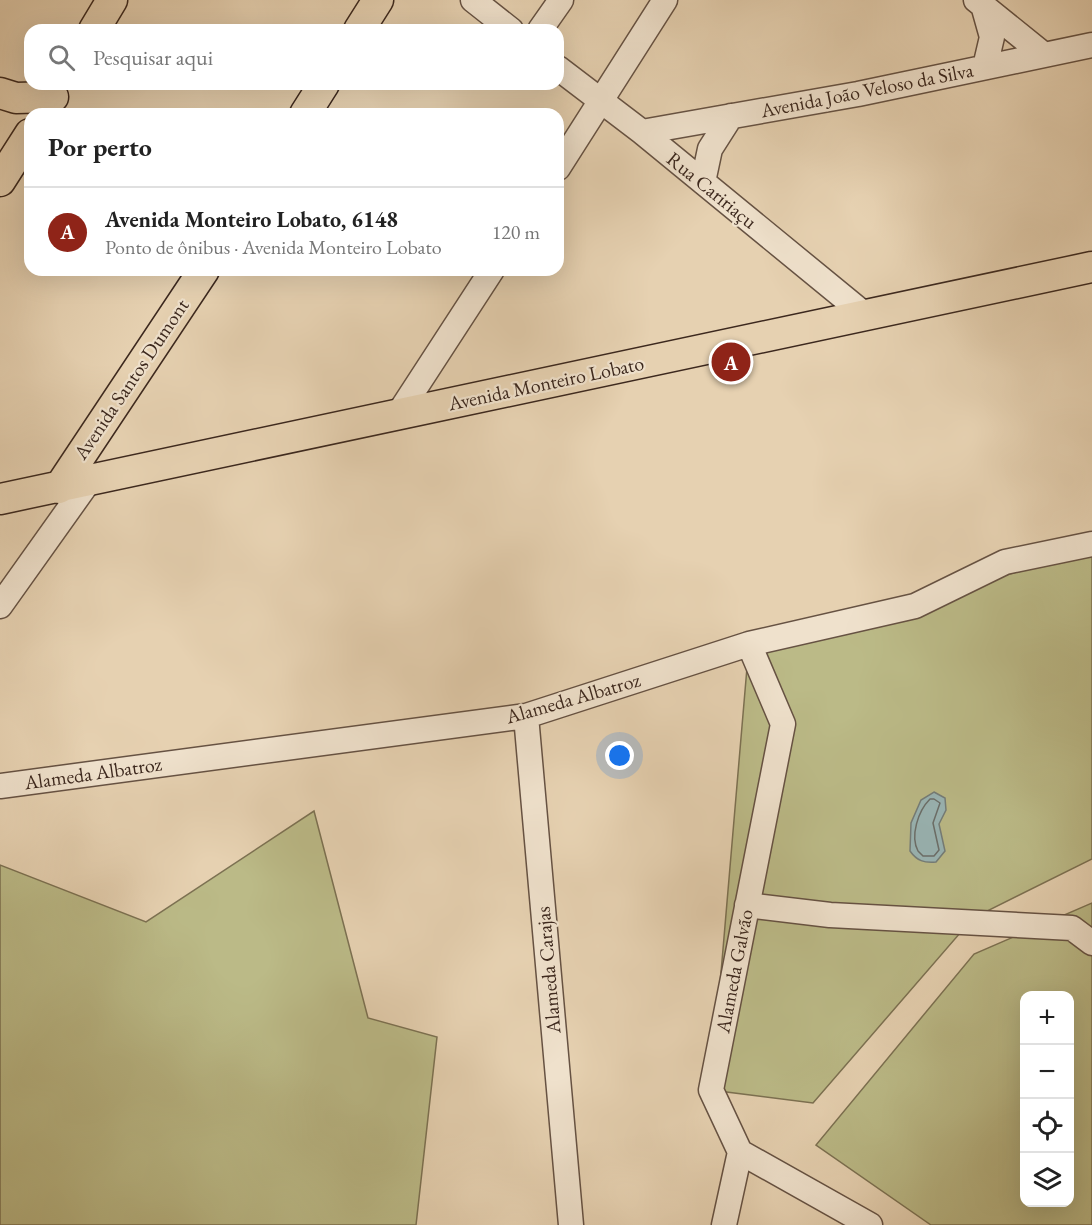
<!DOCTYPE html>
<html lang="pt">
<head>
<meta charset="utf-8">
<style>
	:root { --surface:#fff; --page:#f2f2f2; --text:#222; --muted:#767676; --line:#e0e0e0; --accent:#8f2418 }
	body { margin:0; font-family:"EB Garamond",serif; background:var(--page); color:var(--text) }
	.controls { position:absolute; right:18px; bottom:18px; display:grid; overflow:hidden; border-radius:12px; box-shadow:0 6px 24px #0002 }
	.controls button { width:54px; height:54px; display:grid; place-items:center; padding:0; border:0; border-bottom:2px solid var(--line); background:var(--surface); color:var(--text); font:30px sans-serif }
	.you { position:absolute; left:620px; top:756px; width:21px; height:21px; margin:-15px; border:4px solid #fff; border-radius:50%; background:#1a73e8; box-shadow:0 0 0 9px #1a73e833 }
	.badge { display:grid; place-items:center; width:39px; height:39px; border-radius:50%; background:var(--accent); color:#fff; font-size:20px; font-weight:700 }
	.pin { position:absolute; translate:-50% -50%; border:3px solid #fff; box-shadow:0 2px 6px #0006 }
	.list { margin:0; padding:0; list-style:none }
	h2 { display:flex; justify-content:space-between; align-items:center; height:78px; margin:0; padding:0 24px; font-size:26px }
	h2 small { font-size:20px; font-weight:400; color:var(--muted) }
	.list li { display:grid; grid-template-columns:39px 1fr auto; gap:18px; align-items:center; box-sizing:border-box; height:90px; padding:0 24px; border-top:2px solid var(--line) }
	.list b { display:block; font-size:22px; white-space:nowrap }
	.list p { margin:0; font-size:20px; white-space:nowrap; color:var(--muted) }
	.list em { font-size:20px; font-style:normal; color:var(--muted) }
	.icon { flex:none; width:33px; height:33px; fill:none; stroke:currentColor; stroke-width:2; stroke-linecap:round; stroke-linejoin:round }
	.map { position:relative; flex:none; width:1092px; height:1225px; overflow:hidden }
	.search { position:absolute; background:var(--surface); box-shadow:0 6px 24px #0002; left:24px; top:24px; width:540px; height:66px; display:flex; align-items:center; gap:15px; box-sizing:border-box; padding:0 21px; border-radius:18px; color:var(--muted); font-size:22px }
	.panel { position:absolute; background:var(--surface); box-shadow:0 6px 24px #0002; left:24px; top:108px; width:540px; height:168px; border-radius:18px }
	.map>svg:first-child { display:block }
</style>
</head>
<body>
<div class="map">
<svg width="1092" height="1225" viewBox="0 0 1092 1225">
	<rect width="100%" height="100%" fill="#e6d1b1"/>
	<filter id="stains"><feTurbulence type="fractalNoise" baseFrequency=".00333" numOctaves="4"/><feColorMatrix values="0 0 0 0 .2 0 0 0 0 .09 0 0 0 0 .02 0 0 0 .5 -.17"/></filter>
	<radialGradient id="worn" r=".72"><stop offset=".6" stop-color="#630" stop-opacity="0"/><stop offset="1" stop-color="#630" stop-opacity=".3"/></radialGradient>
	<path fill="#bbba87" stroke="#7c7152" stroke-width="1.5" fill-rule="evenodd" d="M1092 552V859L973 918 813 1103 711 1090 749 644Z
		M314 811 368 1018 437 1037 416 1225H0V865L146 922Z
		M1092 903V1225H931L816 1145 974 954ZM1024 996H1070V1202H1024Z"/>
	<path fill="#99b5b5" stroke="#747d79" stroke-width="1.5" d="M934 792 945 798 946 810 939 824 945 851 936 862C924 863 917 861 910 851L911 823 921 800Z"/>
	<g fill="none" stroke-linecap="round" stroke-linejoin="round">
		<path stroke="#6a6e6a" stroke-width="1.5" d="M930 799H934L940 803 933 823 939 850 934 856H923L918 851C910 836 918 811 930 799Z"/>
		<g stroke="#665243" stroke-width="27">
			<path id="minor" d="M473 0 511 30
				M976 0 1043 54
				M983 5 992 37 985 67
				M540 30 561 0
				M558 68 642 132 864 314
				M642 132 858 94 1092 45
				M558 168 665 0
				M703 182 710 149 731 116
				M397 416 492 270
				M0 606 89 481
				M749 644 783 724 711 1090 740 1152 870 1225
				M526 716 571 1225
				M0 786 526 716 749 644 915 606 1005 562 1092 544
				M747 905 830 915 1072 928 1092 943
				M724 1225 740 1152"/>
		</g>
		<g stroke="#3c281e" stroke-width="33">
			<path id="major" d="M94 30 112 0
				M359 30 378 0
				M0 93 16 98 53 97
				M305 114 324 84
				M0 181 30 134
				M59 488 204 270
				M0 499 1092 267"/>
		</g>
		<use href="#minor" stroke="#efe1cc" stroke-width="24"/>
		<use href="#major" stroke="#e6d1b1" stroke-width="30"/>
	</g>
	<g text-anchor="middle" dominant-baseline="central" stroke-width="4.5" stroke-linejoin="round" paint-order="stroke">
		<g font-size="20" fill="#3c281e" stroke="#efe1cc">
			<text transform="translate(867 90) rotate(-11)">Avenida João Veloso da Silva</text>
			<text transform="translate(712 190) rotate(39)">Rua Caririaçu</text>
			<text transform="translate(131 379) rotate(-56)">Avenida Santos Dumont</text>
			<text transform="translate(546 383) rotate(-12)">Avenida Monteiro Lobato</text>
			<text transform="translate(573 698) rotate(-16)">Alameda Albatroz</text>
			<text transform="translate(93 773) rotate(-8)">Alameda Albatroz</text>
			<text transform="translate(548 970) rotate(-95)">Alameda Carajas</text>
			<text transform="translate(734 971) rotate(-79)">Alameda Galvão</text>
		</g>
	</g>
	<rect width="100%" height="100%" filter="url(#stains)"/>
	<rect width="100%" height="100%" fill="url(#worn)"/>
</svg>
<div class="controls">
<button>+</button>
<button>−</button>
<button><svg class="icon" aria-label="locate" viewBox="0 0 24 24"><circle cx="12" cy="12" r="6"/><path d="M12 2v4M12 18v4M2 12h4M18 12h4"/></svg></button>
<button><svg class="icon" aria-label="layers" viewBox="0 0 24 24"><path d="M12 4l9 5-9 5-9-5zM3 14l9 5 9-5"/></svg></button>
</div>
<div class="you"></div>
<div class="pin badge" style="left:731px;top:362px">A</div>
<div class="search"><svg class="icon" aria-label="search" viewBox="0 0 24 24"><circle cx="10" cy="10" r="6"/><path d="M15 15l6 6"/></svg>Pesquisar aqui</div>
<section class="panel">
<h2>Por perto<small></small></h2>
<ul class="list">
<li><span class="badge">A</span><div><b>Avenida Monteiro Lobato, 6148</b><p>Ponto de ônibus · Avenida Monteiro Lobato</p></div><em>120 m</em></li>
</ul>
</section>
</div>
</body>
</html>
